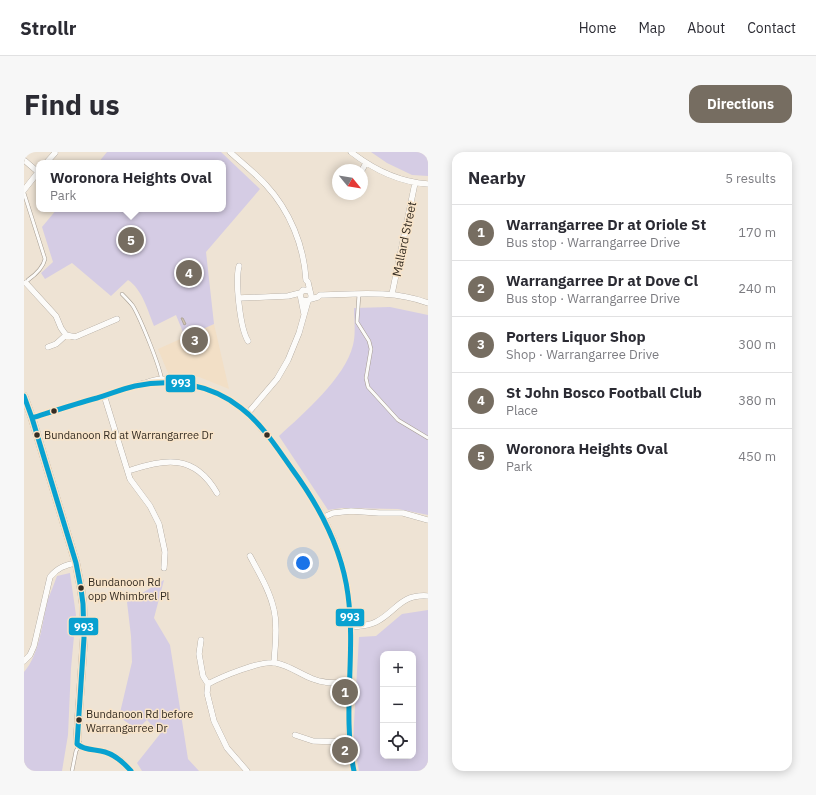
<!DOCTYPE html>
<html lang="en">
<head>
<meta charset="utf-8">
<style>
	:root { --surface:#fff; --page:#f7f7f7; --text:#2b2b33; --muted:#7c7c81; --line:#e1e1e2; --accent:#766d61 }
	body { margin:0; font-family:"IBM Plex Sans",sans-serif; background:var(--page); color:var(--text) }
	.controls { position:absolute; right:12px; bottom:12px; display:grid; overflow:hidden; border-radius:8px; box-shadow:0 2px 10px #0003 }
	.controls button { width:36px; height:36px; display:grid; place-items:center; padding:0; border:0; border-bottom:1px solid var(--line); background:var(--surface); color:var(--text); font:20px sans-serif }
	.compass { position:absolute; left:308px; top:12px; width:36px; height:36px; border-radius:50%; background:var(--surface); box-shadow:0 2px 10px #0003; rotate:120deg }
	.you { position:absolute; left:279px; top:411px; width:14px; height:14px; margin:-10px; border:3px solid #fff; border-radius:50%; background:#1a73e8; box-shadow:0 0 0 6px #1a73e833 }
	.badge { display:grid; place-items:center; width:26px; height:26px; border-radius:50%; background:var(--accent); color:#fff; font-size:13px; font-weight:700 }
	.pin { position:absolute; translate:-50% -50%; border:2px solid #fff; box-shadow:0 1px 4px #0006 }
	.popup { position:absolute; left:12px; top:8px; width:190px; height:52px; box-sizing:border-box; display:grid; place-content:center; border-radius:8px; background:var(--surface); filter:drop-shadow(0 1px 3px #0005); font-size:13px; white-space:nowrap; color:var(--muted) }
	.popup b { font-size:15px; color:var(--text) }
	.popup::after { content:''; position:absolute; left:50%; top:100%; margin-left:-8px; border:8px solid transparent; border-top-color:var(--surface) }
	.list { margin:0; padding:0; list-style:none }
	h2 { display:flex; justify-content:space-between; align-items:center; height:52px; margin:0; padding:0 16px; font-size:17px }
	h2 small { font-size:13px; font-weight:400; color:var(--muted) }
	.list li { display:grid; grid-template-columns:26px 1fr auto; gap:12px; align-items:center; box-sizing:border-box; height:56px; padding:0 16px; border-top:1px solid var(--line) }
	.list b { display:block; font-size:15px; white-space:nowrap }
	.list p { margin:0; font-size:13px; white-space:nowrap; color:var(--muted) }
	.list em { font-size:13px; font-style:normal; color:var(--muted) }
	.icon { flex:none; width:22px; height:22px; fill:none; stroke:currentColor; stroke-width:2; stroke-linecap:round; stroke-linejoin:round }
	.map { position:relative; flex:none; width:404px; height:619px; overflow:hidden; border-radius:12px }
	header { display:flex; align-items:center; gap:24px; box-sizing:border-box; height:56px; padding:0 20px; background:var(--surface); border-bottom:1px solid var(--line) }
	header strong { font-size:19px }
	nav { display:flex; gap:22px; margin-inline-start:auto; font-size:14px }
	.intro { display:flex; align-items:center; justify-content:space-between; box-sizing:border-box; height:96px; padding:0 24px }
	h1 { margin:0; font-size:28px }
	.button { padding:10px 18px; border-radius:12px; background:var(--accent); color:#fff; font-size:14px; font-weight:700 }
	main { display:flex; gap:24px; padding:0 24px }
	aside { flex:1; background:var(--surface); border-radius:12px; box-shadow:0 2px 10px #0003 }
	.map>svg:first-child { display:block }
</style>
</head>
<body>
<header>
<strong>Strollr</strong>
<nav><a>Home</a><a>Map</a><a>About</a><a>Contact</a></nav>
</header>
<div class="intro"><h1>Find us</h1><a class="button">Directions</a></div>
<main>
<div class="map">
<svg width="404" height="619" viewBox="0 0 404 619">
	<rect width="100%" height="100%" fill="#eee3d4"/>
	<path fill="#f2dfc6" d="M190 172 205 237 175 225 144 221 134 197Z"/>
	<path fill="#d5cce4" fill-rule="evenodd" d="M83 0H197L236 37 182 100 190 172 161 185 152 163 130 174C124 159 118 137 104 128L87 144 48 111 21 127 17 121 29 110 18 75 33 57H199V11H74Z
		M347 0H404V24L388 23 363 11Z
		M366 155 404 163V363L374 357 318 356 304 358 255 284C280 261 321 226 329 193 332 182 330 167 330 156Z
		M46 421 52 463 47 516 44 583 38 619H0V520C16 502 18 470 24 447 27 440 30 432 33 424Z
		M140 428 130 466 146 493 164 607 175 619H118L113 611 136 582 123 568 113 577 95 565 108 510 107 484 103 450Z
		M404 458V619H335L329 588 335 485 352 484 378 462ZM359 502H389V604H359Z"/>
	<path fill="#d4c5b1" stroke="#afa69b" d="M164 110 174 118 175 126 162 133 153 124Z
		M157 166H159L162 172 160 173Z"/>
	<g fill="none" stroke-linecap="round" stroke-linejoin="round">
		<g stroke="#a39a8f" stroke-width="4">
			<path id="service" d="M0 41 21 107C19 116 11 123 4 128
				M98 142C102 146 106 150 109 154 116 166 138 218 138 231
				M335 142 333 170 345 189 347 197 342 226 344 235 374 268 404 286
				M48 619 52 599 55 594"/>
		</g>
		<g stroke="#a39a8f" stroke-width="6">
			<path id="minor" d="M206 0C218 11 231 21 242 33 266 59 280 94 282 128L284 130 286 139
				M327 0C350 18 375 30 404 32
				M0 8 14 20
				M22 11 31 1
				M338 18 342 11
				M0 38 15 19
				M215 114C211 129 216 176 224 189
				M2 131 32 164 37 176 42 183 51 185 93 167
				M368 142 391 31
				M215 146 264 144 276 141
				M287 147 294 145 296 143C333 142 369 138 404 151
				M278 148 282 149 287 147V143L286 139 279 138 276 142 280 162
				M24 195 32 192 42 183
				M80 243 106 327 126 354 135 372 141 400 140 416
				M224 261 253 227 264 208 275 181 284 149
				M8 266 110 234C116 232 122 231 127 229 137 225 153 228 163 229 168 230 170 232 174 234 219 249 235 272 262 308 294 352 316 386 324 441 331 490 323 540 325 589 326 599 328 609 330 619
				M104 319C141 307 170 301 193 341
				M300 365 309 361 327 359 355 361H379L404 368
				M226 404C235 421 246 439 250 458 254 475 251 493 250 511
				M327 475C336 474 344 474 352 470 373 459 376 442 404 444
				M177 488 175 502 179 524 184 532 183 541 190 569 203 596 223 619
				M0 509 6 503 10 494 26 425C33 416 41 413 52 411
				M184 532C197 525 237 508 252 511 266 514 276 522 289 527 301 532 314 531 326 531
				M271 583 289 589 325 590
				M55 594C61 598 69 597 76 599 89 601 100 609 107 619"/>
		</g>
		<g stroke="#a39a8f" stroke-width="8">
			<path id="tertiary" d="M0 244 8 266 52 411 57 437 59 452 60 486 53 589 55 594"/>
		</g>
		<use href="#service" stroke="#fcfbf9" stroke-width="3"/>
		<use href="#minor" stroke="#fcfbf9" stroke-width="5.5"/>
		<use href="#tertiary" stroke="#fcfbf9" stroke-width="7"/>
		<g stroke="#f8e4c9" stroke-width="8">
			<path id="bus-1" d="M0 244 8 266 52 411 57 437 59 452 60 486 53 592C61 599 71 597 81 600 91 603 100 611 107 619
				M8 266C30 259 51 252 73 246 86 242 98 237 111 234 148 226 187 232 217 256 238 272 253 296 268 317 296 355 318 396 324 443 332 502 318 561 330 619"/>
		</g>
		<use href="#bus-1" stroke="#08a1d0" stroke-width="5"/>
	</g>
	<g fill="#352d23" stroke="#f8e4c9" stroke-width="1.5">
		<circle cx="30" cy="259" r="3.5"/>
		<circle cx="13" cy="283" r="3.5"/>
		<circle cx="243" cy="283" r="3.5"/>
		<circle cx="57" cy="436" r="3.5"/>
		<circle cx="55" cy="568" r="3.5"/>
	</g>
	<g text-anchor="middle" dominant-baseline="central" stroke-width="3" stroke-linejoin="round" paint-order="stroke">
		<g font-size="11" fill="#352d23" stroke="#f8e4c9" text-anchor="start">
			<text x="20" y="283">Bundanoon Rd at Warrangarree Dr</text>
			<text x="64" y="430">Bundanoon Rd<tspan x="64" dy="14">opp Whimbrel Pl</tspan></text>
			<text x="62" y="562">Bundanoon Rd before<tspan x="62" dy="14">Warrangarree Dr</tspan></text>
		</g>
		<g font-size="12" fill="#352d23" stroke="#f8e4c9">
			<text transform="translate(380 87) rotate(-78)">Mallard Street</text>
		</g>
	</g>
	<g stroke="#f8e4c9" stroke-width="1.5">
		<rect x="141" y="222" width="31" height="19" rx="4" fill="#08a1d0"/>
		<rect x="311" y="456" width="30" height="19" rx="4" fill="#08a1d0"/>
		<rect x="44" y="465" width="31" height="19" rx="4" fill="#08a1d0"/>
	</g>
	<g font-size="11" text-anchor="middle" font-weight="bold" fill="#fff">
		<text x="157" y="235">993</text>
		<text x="326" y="469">993</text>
		<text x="60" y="479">993</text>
	</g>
</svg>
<div class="controls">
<button>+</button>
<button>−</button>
<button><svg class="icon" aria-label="locate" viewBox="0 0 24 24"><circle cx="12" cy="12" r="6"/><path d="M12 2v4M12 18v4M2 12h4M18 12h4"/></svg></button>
</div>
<svg class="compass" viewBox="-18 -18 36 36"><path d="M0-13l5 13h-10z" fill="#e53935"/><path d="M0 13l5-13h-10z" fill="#7c7c81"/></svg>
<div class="you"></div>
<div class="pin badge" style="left:321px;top:540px">1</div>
<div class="pin badge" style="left:321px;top:598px">2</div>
<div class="pin badge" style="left:171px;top:188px">3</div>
<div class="pin badge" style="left:165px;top:121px">4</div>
<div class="pin badge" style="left:107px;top:88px">5</div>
<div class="popup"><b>Woronora Heights Oval</b>Park</div>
</div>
<aside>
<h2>Nearby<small>5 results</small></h2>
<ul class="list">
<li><span class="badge">1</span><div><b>Warrangarree Dr at Oriole St</b><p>Bus stop · Warrangarree Drive</p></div><em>170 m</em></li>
<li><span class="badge">2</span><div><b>Warrangarree Dr at Dove Cl</b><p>Bus stop · Warrangarree Drive</p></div><em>240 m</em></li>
<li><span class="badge">3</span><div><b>Porters Liquor Shop</b><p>Shop · Warrangarree Drive</p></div><em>300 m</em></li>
<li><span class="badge">4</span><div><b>St John Bosco Football Club</b><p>Place</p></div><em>380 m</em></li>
<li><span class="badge">5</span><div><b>Woronora Heights Oval</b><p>Park</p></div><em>450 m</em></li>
</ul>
</aside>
</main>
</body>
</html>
